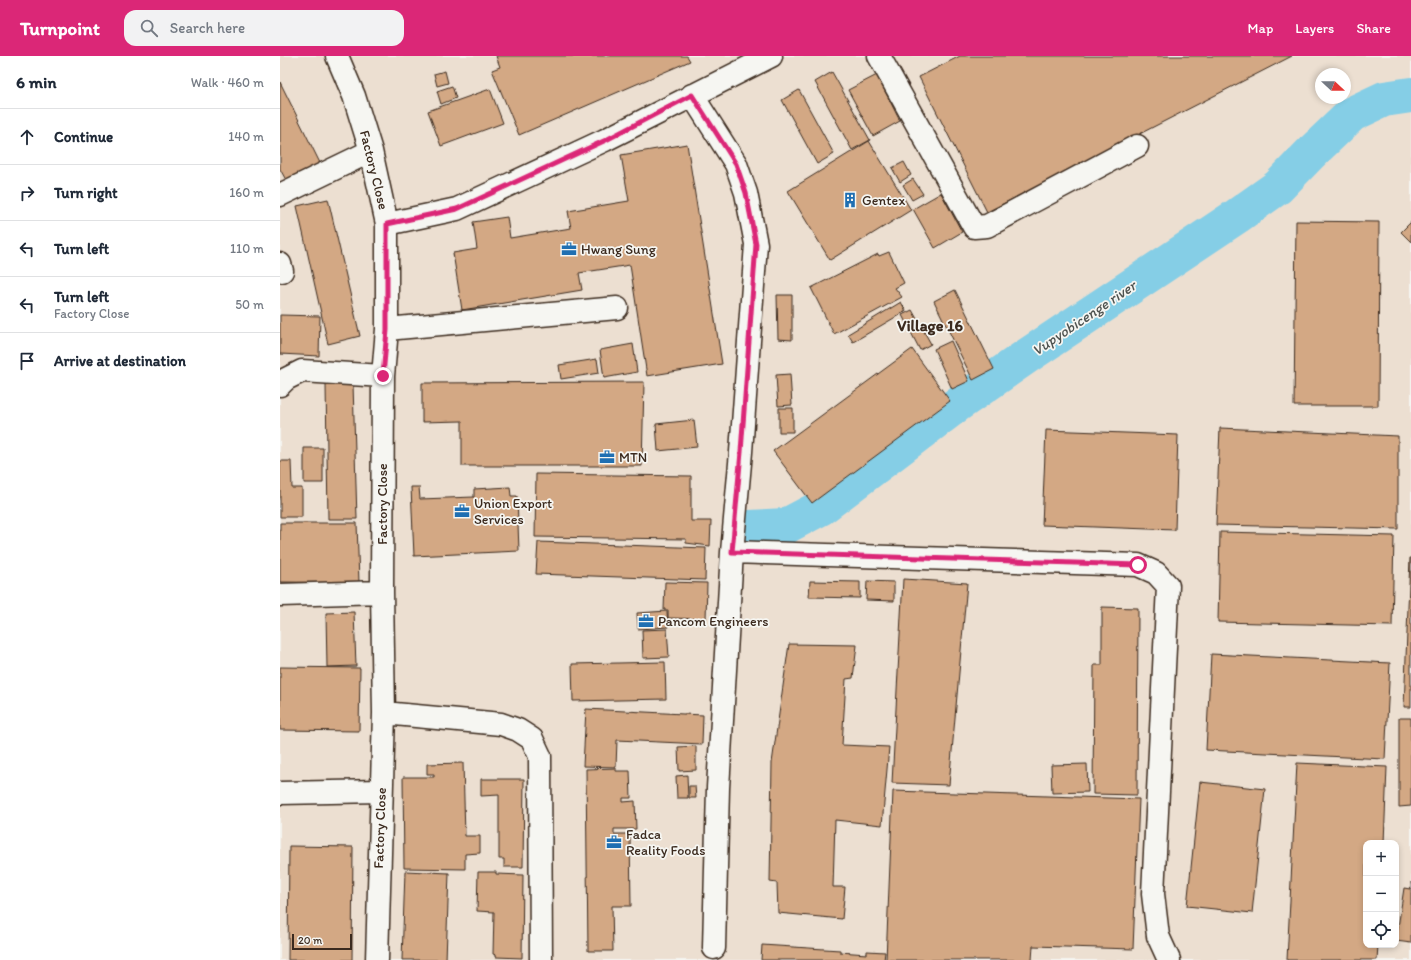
<!DOCTYPE html>
<html lang="en">
<head>
<meta charset="utf-8">
<style>
	:root { --surface:#fff; --page:#f2f2f3; --text:#1f2937; --muted:#747a83; --line:#e0e1e3; --accent:#db2777 }
	body { margin:0; font-family:Itim,sans-serif; background:var(--page); color:var(--text) }
	.controls { position:absolute; right:12px; bottom:12px; display:grid; overflow:hidden; border-radius:8px; box-shadow:0 2px 6px #0003 }
	.controls button { width:36px; height:36px; display:grid; place-items:center; padding:0; border:0; border-bottom:1px solid var(--line); background:var(--surface); color:var(--text); font:20px sans-serif }
	.compass { position:absolute; left:1035px; top:12px; width:36px; height:36px; border-radius:50%; background:var(--surface); box-shadow:0 2px 6px #0003; rotate:112deg }
	.scale { position:absolute; left:12px; bottom:10px; width:60px; box-sizing:border-box; padding-left:4px; border:2px solid #3b2a1e; border-top:0; font-size:11px; line-height:14px; white-space:nowrap; color:#3b2a1e; -webkit-text-stroke:3px #f6f6f2; paint-order:stroke }
	.stop { position:absolute; width:12px; height:12px; margin:-9px; border:3px solid #db2777; border-radius:50%; background:#fff }
	.stop.end { background:#db2777; border-color:#fff; box-shadow:0 1px 4px #0008 }
	.list { margin:0; padding:0; list-style:none }
	h2 { display:flex; justify-content:space-between; align-items:center; height:52px; margin:0; padding:0 16px; font-size:17px }
	h2 small { font-size:13px; font-weight:400; color:var(--muted) }
	.list li { display:grid; grid-template-columns:26px 1fr auto; gap:12px; align-items:center; box-sizing:border-box; height:56px; padding:0 16px; border-top:1px solid var(--line) }
	.list b { display:block; font-size:15px; white-space:nowrap }
	.list p { margin:0; font-size:13px; white-space:nowrap; color:var(--muted) }
	.list em { font-size:13px; font-style:normal; color:var(--muted) }
	.icon { flex:none; width:22px; height:22px; fill:none; stroke:currentColor; stroke-width:2; stroke-linecap:round; stroke-linejoin:round }
	.map { position:relative; flex:none; width:1131px; height:904px; overflow:hidden }
	header { display:flex; align-items:center; gap:24px; box-sizing:border-box; height:56px; padding:0 20px; background:var(--accent); color:#fff }
	header strong { font-size:19px }
	nav { display:flex; gap:22px; margin-inline-start:auto; font-size:14px }
	.search { width:280px; height:36px; background:var(--page); display:flex; align-items:center; gap:10px; box-sizing:border-box; padding:0 14px; border-radius:12px; color:var(--muted); font-size:15px }
	main { display:flex }
	aside { flex:1; background:var(--surface) }
	.map>svg:first-child { display:block }
</style>
</head>
<body>
<header>
<strong>Turnpoint</strong>
<div class="search"><svg class="icon" aria-label="search" viewBox="0 0 24 24"><circle cx="10" cy="10" r="6"/><path d="M15 15l6 6"/></svg>Search here</div>
<nav><a>Map</a><a>Layers</a><a>Share</a></nav>
</header>
<main>
<aside>
<h2>6 min<small>Walk · 460 m</small></h2>
<ul class="list">
<li><svg class="icon" aria-label="ahead" viewBox="0 0 24 24"><path d="M12 20V5M6 11l6-6 6 6"/></svg><div><b>Continue</b></div><em>140 m</em></li>
<li><svg class="icon" aria-label="right" viewBox="0 0 24 24"><path d="M7 20v-9h11M14 6l5 5-5 5"/></svg><div><b>Turn right</b></div><em>160 m</em></li>
<li><svg class="icon" aria-label="left" viewBox="0 0 24 24"><path d="M17 20v-9H6M10 6l-5 5 5 5"/></svg><div><b>Turn left</b></div><em>110 m</em></li>
<li><svg class="icon" aria-label="left" viewBox="0 0 24 24"><path d="M17 20v-9H6M10 6l-5 5 5 5"/></svg><div><b>Turn left</b><p>Factory Close</p></div><em>50 m</em></li>
<li><svg class="icon" aria-label="arrive" viewBox="0 0 24 24"><path d="M6 21V4h12l-3 4 3 4H6"/></svg><div><b>Arrive at destination</b></div></li>
</ul>
</aside>
<div class="map">
<svg width="1131" height="904" viewBox="0 0 1131 904">
	<rect width="100%" height="100%" fill="#f6f6f2"/>
	<filter id="ink" filterUnits="userSpaceOnUse"><feTurbulence type="fractalNoise" baseFrequency=".025" numOctaves="2"/><feDisplacementMap in="SourceGraphic" scale="8" xChannelSelector="R" yChannelSelector="G"/><feConvolveMatrix kernelMatrix="1 2 1 2 8 2 1 2 1" color-interpolation-filters="sRGB"/></filter>
	<g filter="url(#ink)">
		<path fill="#ecdfd1" fill-rule="evenodd" d="M0 0H1131V904H0ZM1041 18H1065V42H1041ZM1086 787H1116V889H1086Z"/>
		<g fill="none" stroke-linecap="round" stroke-linejoin="round">
			<path stroke="#85cee6" stroke-width="36" d="M470 472 506 470 542 451 678 348 747 300 957 160 998 131 1030 98 1072 58 1104 43 1131 39"/>
		</g>
		<path fill="#d3a884" stroke="#3b2a1e" d="M216 0H407L410 5 239 79 212 14 220 11Z
			M680 0H1012L707 156 639 21Z
			M165 15 168 27 157 30 154 18Z
			M552 16 590 84 572 94 535 26Z
			M597 19 620 65 593 80 568 34Z
			M0 26 40 107 6 124 0 113Z
			M172 30 176 42 161 48 157 35Z
			M210 33 223 67 161 90 148 55Z
			M519 34 554 98 537 108 502 44Z
			M589 85 631 154 550 204 508 135Z
			M407 88 442 308 367 320 350 209 299 217 302 234 182 254 173 197 197 193 193 166 227 161 230 182 291 172 288 155 349 145 341 99Z
			M624 106 631 119 620 126 612 112Z
			M633 123 643 138 632 144 623 129Z
			M661 137 682 176 655 192 633 153Z
			M48 143 80 280 48 288 17 150Z
			M1016 165 1099 166 1098 350H1014Z
			M1131 166V186L1121 176Z
			M609 196 624 227 615 232 622 241 554 278 531 232 598 198 599 200Z
			M675 234 714 313 693 324 654 245Z
			M497 239H512V284L498 283Z
			M621 246 626 255 573 286 568 278Z
			M632 254 651 288 640 294 622 259Z
			M0 259 40 260 39 300 0 298Z
			M671 285 689 325 672 333 654 293Z
			M353 288 357 316 324 322 320 294Z
			M632 293 670 345 532 447 493 395Z
			M317 303 319 317 281 323 279 309Z
			M510 318 512 349 498 350 496 319Z
			M364 326 362 410H182V365L142 366V327Z
			M73 328 77 463H48L46 329Z
			M499 352H513V376H499Z
			M414 364 417 391 378 395 376 368Z
			M940 372 1118 380V473L936 469Z
			M766 374 898 379 895 474 762 469Z
			M24 392H43V427H24Z
			M0 405H11L12 432H22V461H0Z
			M256 418 411 420V465H431L430 490 406 487V483L255 481Z
			M131 431H139L140 443 194 441V433L230 431 231 440H237L239 495 134 500Z
			M0 467H77L79 527 0 526Z
			M940 476 1114 480 1112 570 938 566Z
			M258 486 426 492 425 524 256 518Z
			M1130 502H1131V651H1124Z
			M623 523 687 527 669 729 612 727Z
			M530 525 580 526V542L529 541Z
			M587 525 614 526V545L586 544Z
			M385 526 427 527 426 563 388 562V554H384Z
			M822 551 858 552 857 739 813 738 814 609H822Z
			M387 555 388 571 358 573 357 557Z
			M74 556 76 610 47 611 46 557Z
			M387 573 389 601 363 602 362 574Z
			M509 588 577 589 573 622 566 623 562 689 609 691 602 769 555 764 553 831H565L562 863 498 857 497 827 490 826 492 707Z
			M931 598 1110 607 1105 703 926 694Z
			M385 606 386 643 293 645 292 608Z
			M0 611 80 612 79 675 0 674Z
			M306 653 423 659 422 688 337 684 336 711 303 710Z
			M1119 662H1131V750L1119 751Z
			M416 690V714L399 715 398 691Z
			M183 707 185 780H200V797L185 798V813L124 812 123 721H154V718H147V708Z
			M1017 707 1107 711 1104 787H1086V889H1098L1097 904H1007Z
			M807 708 808 736 772 737 771 709Z
			M336 712V715H350L351 742H343V746L355 745 356 773H334V778H350L351 850H332L333 895H308L306 713Z
			M407 719 408 742H397L396 720Z
			M201 723H244L243 811H224V803H219V739L201 740Z
			M920 726 985 733 972 857 907 850Z
			M409 730H415L416 742H409Z
			M613 735 859 743 853 893 753 890 752 904H606Z
			M9 790 73 791 72 904H8Z
			M125 815 169 817 166 904H122Z
			M198 816H216V818L243 819 242 902 216 901V899L213 898 214 856 197 855Z
			M1131 826V887L1116 885 1124 832 1130 833Z
			M482 889 560 894V896L587 898V895L605 896 604 904H481Z"/>
		<g fill="none" stroke-linecap="round" stroke-linejoin="round">
			<g stroke="#3b2a1e" stroke-width="25">
				<path id="minor" d="M57 0 74 40 91 95 107 168V273L103 320 102 536 104 657 97 904
					M599 0 694 171 707 170 857 90
					M412 39 456 108 466 137 476 188 461 396 452 496 438 732 434 892
					M0 139 91 95
					M107 168 177 153 325 84 491 0
					M0 208 2 215
					M107 273 337 252
					M0 329 6 323 22 315 103 320
					M452 496 858 509 876 517 888 530 873 838 878 880 889 904
					M0 539 102 536
					M104 657 221 668 238 674 252 683 260 700 261 904
					M0 737 101 735"/>
			</g>
			<use href="#minor" stroke="#f6f6f2" stroke-width="22"/>
		</g>
	</g>
	<g fill="none" stroke-linecap="round" stroke-linejoin="round" filter="url(#ink)">
		<path stroke="#db2777" stroke-width="5" d="M103 320 107 274V168L177 153 326 84 412 39 456 108 466 137 476 188 461 396 452 496 858 509"/>
	</g>
	<defs>
		<g id="building-bare" transform="scale(1.2)"><path d="M-4-6H4V6H1V3H-1V6H-4ZM-2.5-4.3h1.7v1.8h-1.7ZM.8-4.3h1.7v1.8H.8ZM-2.5-1h1.7V.8h-1.7ZM.8-1h1.7V.8H.8Z" fill="#1f6fb2" stroke="#f6f6f2" stroke-width="2.5" paint-order="stroke"/></g>
		<g id="office-bare" transform="scale(1.2)"><path d="M-6-3h4V-5.5h4V-3h4V5H-6ZM-1-4.5V-3h2v-1.5ZM-6 0V1H6V0Z" fill="#1f6fb2" stroke="#f6f6f2" stroke-width="2.5" paint-order="stroke"/></g>
	</defs>
	<g fill-rule="evenodd">
		<use href="#building-bare" x="570" y="144"/>
		<use href="#office-bare" x="289" y="193"/>
		<use href="#office-bare" x="327" y="401"/>
		<use href="#office-bare" x="182" y="455"/>
		<use href="#office-bare" x="366" y="565"/>
		<use href="#office-bare" x="334" y="786"/>
	</g>
	<g text-anchor="middle" dominant-baseline="central" stroke-width="3.5" stroke-linejoin="round" paint-order="stroke">
		<g font-size="14" fill="#3b2a1e" stroke="#f6f6f2">
			<text transform="translate(94 114) rotate(76)">Factory Close</text>
			<text transform="translate(102 448) rotate(-90)">Factory Close</text>
			<text transform="translate(100 772) rotate(-88)">Factory Close</text>
		</g>
		<g font-size="14" fill="#3b2a1e" stroke="#f6f6f2" text-anchor="start">
			<text x="582" y="144">Gentex</text>
			<text x="301" y="193">Hwang Sung</text>
			<text x="339" y="401">MTN</text>
			<text x="194" y="447">Union Export<tspan x="194" dy="16">Services</tspan></text>
			<text x="378" y="565">Pancom Engineers</text>
			<text x="346" y="778">Fadca<tspan x="346" dy="16">Reality Foods</tspan></text>
		</g>
		<g font-size="15" font-style="italic" fill="#4e5350" stroke="#f6f6f2">
			<text transform="translate(804 262) rotate(-34)">Vupyobicenge river</text>
		</g>
		<g font-size="16" font-weight="bold" fill="#3b2a1e" stroke="#f6f6f2">
			<text x="650" y="269">Village 16</text>
		</g>
	</g>
</svg>
<div class="controls">
<button>+</button>
<button>−</button>
<button><svg class="icon" aria-label="locate" viewBox="0 0 24 24"><circle cx="12" cy="12" r="6"/><path d="M12 2v4M12 18v4M2 12h4M18 12h4"/></svg></button>
</div>
<svg class="compass" viewBox="-18 -18 36 36"><path d="M0-13l5 13h-10z" fill="#e53935"/><path d="M0 13l5-13h-10z" fill="#747a83"/></svg>
<div class="scale">20 m</div>
<div class="stop" style="left:858px;top:509px"></div>
<div class="stop end" style="left:103px;top:320px"></div>
</div>
</main>
</body>
</html>
